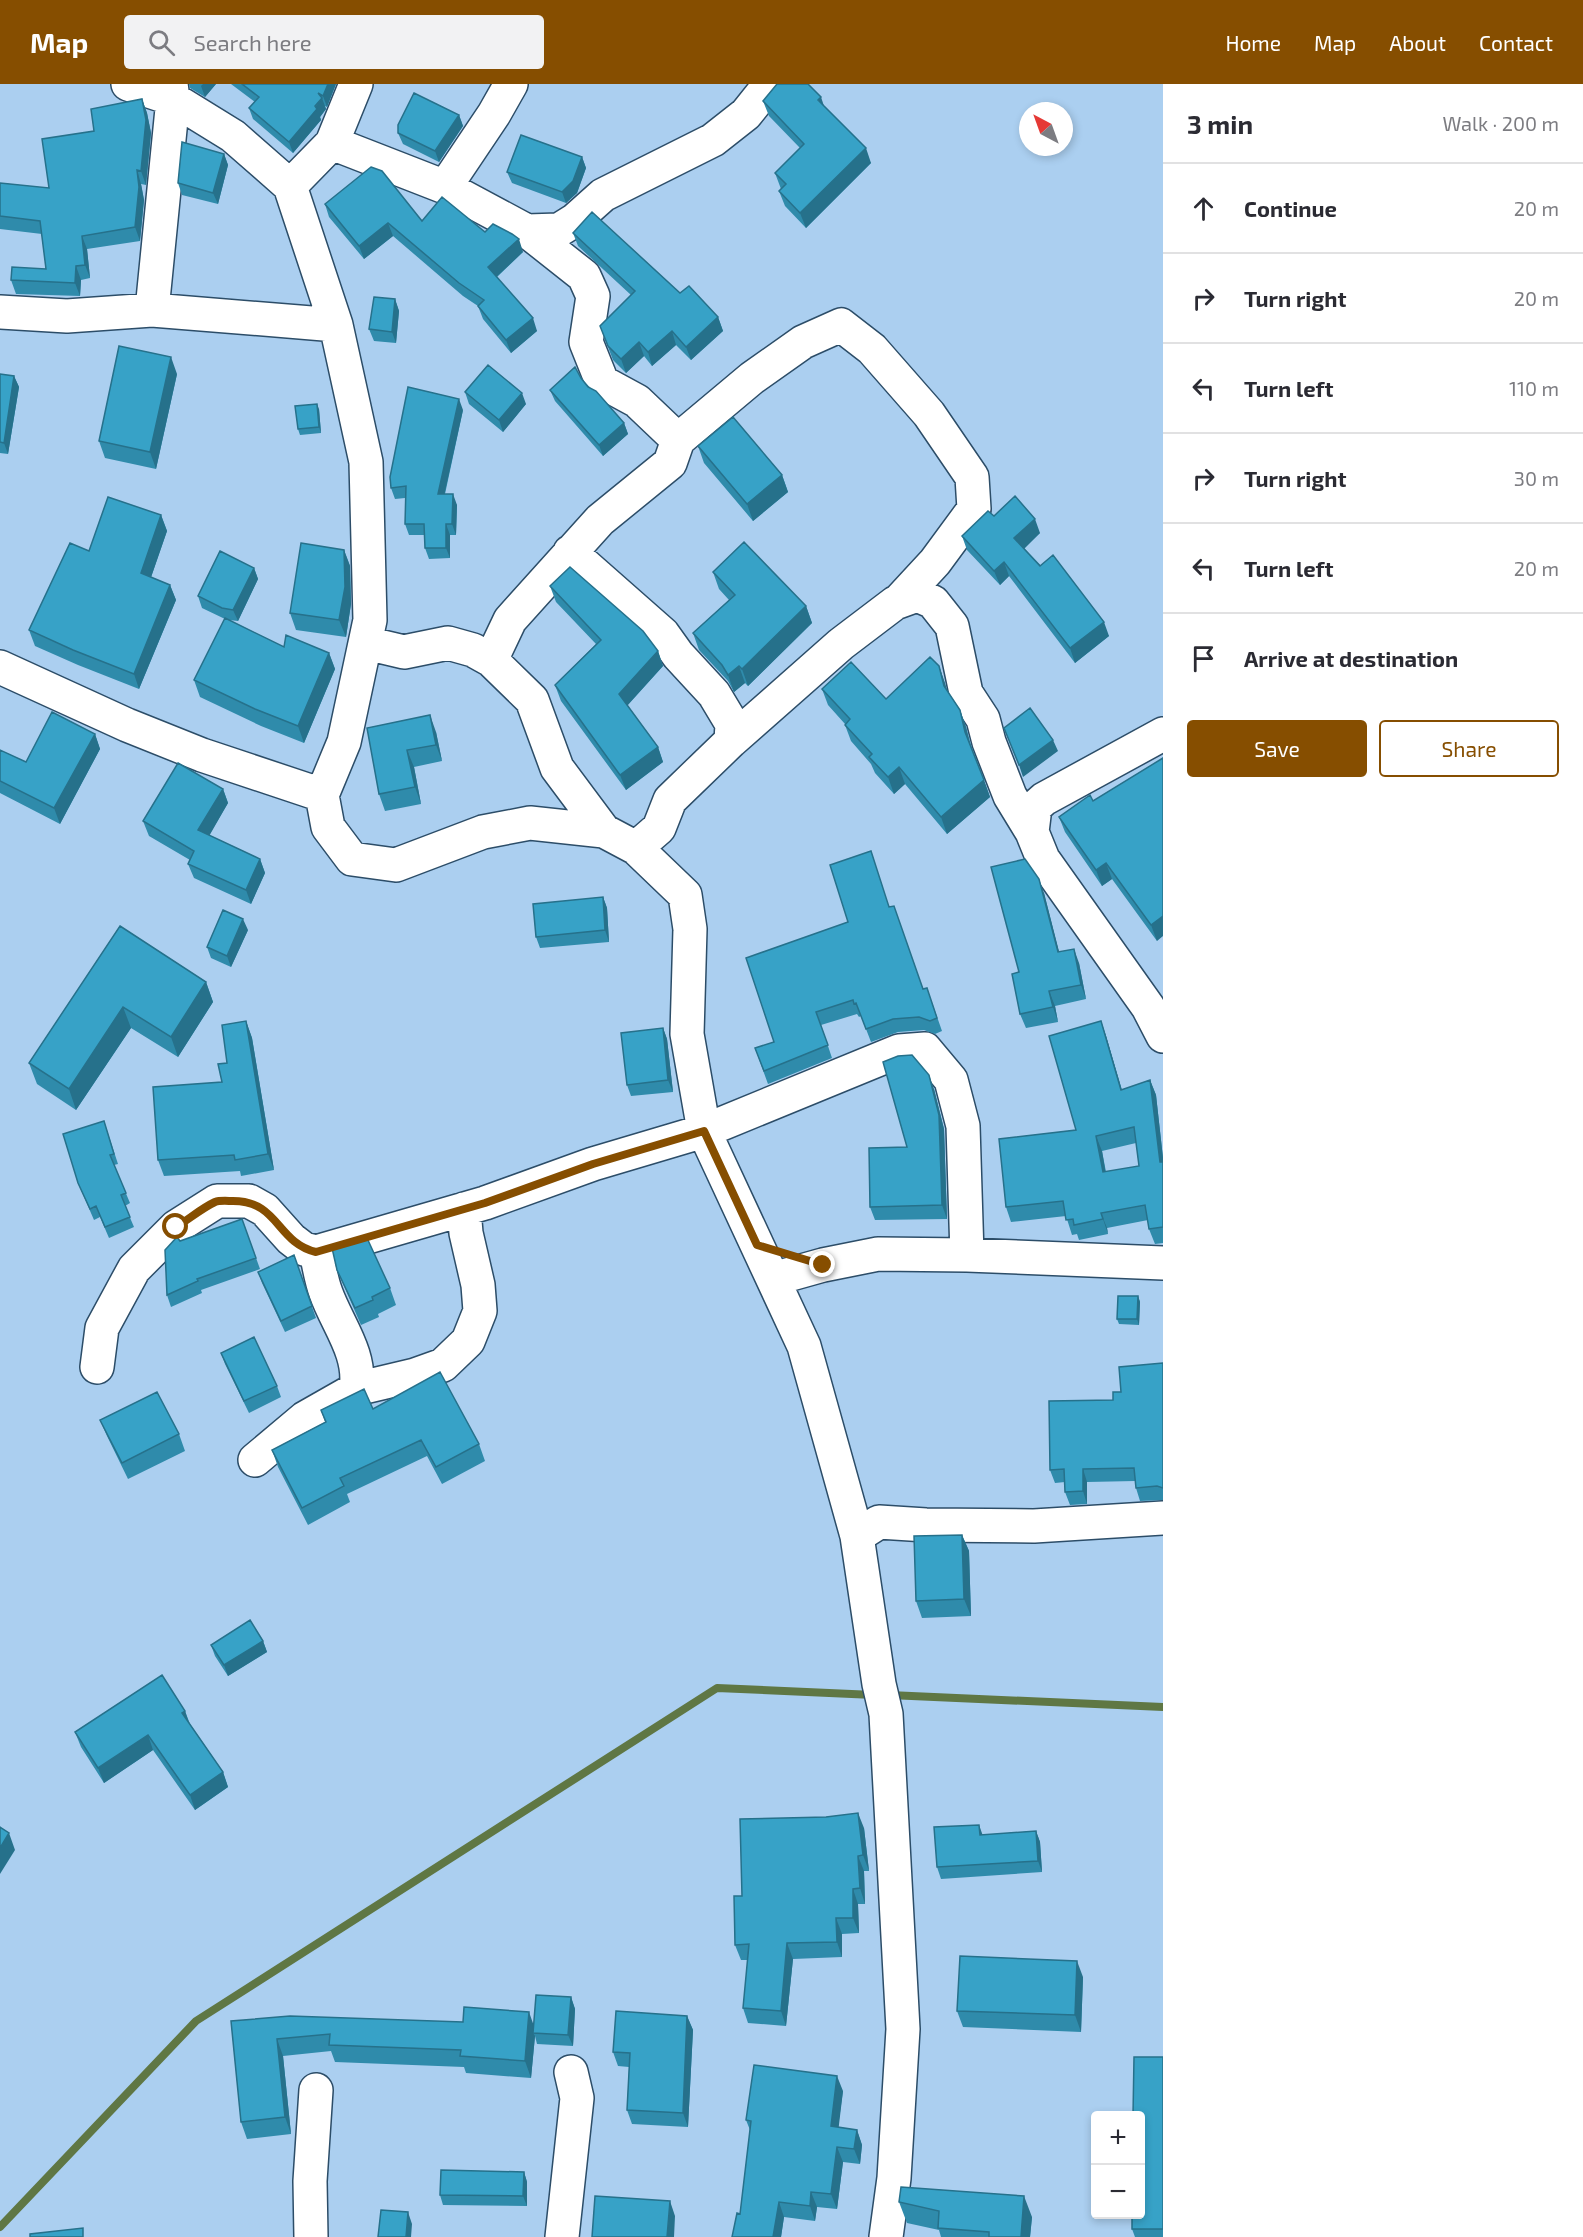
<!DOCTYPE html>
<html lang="en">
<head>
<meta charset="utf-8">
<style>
	:root { --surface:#fff; --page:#f2f2f3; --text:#2b2b33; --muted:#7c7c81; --line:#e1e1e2; --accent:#864e00 }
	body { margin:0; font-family:"Exo 2",sans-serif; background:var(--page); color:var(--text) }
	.controls { position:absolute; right:18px; bottom:18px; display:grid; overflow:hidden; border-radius:6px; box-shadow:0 3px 9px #0003 }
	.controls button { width:54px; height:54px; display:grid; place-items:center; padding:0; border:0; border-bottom:2px solid var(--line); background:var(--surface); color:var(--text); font:30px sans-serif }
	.compass { position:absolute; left:1019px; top:18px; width:54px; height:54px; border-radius:50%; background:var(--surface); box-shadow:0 3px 9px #0003; rotate:319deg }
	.stop { position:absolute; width:18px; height:18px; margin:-14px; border:4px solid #864e00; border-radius:50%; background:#fff }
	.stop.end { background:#864e00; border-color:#fff; box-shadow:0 2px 6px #0008 }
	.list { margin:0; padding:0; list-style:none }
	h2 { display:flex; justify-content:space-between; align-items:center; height:78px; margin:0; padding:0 24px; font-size:26px }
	h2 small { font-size:20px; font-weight:400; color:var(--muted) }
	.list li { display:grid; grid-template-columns:39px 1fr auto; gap:18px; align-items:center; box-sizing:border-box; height:90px; padding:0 24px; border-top:2px solid var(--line) }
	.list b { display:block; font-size:22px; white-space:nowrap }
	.list em { font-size:20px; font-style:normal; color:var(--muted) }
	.actions { display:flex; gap:12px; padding:18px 24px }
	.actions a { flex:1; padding:14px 0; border:2px solid var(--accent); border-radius:6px; text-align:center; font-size:21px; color:var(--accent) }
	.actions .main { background:var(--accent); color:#fff }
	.icon { flex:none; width:33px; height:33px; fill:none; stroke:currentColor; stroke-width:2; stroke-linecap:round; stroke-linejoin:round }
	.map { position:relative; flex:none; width:1163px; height:2153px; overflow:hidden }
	header { display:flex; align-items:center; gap:36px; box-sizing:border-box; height:84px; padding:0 30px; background:var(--accent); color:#fff }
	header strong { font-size:28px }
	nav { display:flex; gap:33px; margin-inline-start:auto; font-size:21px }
	.search { width:420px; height:54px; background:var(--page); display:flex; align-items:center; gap:15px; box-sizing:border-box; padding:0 21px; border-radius:6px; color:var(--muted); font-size:22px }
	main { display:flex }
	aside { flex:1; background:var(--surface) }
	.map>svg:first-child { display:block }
</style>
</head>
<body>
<header>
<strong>Map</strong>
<div class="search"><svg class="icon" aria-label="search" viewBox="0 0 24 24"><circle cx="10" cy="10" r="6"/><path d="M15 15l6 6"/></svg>Search here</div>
<nav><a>Home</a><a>Map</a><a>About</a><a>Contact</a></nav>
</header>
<main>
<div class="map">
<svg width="1163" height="2153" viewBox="0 0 1163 2153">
	<rect width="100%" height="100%" fill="#abcff0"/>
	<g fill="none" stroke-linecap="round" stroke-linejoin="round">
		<path stroke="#5f7744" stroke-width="8" d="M889 1611 1163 1623
			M0 2143 196 1937 717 1604 874 1611"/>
		<g stroke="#2c4d68" stroke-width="36">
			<path id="minor" d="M128 0 173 15 233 52 290 102 336 241 366 378 370 536 344 658 322 711 328 743 352 775 396 781 483 748 530 739 604 747 636 764 685 811 690 845 687 950 704 1047 804 1262 857 1452 879 1600 886 1630 903 1945 894 2094 886 2153
				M332 59 445 103 527 147 584 192 593 212 586 258 602 298 637 317 678 356
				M290 102 332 59 356 0
				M445 103 494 30 511 0
				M527 147 559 146 575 136 603 111 713 56 746 30 770 0
				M152 226 173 15 171 0
				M0 228 67 232 152 226 336 241
				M570 468 663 550 678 571 714 610 732 640 731 657
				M366 559 404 568 448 559 473 566 491 576 532 616 557 684 604 747
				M491 576 510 536 600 436 670 379 678 356 752 294 803 258 841 241 872 265 929 330 972 393 974 425 935 478 898 518
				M0 583 127 641 202 671 322 711
				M1032 748 1035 723 1044 715 1163 650
				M636 764 659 744 670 716 731 657 841 560 895 519 917 511 933 518 952 542 966 609 983 635 989 658 1010 712 1032 748 1043 775 1148 923 1163 952
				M773 1195 823 1181 878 1170 967 1171 1163 1179
				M97 1283 102 1244 134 1185 176 1143 217 1117H249L265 1126 291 1155 304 1165 316 1168 485 1119 593 1080 704 1047 899 967 925 965 951 996 963 1042 967 1171
				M356 1305 415 1291 443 1281 468 1257 480 1227 478 1201 466 1149 464 1125
				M255 1376 305 1334 356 1305C362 1270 337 1240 326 1209 321 1196 319 1181 316 1168
				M857 1452 879 1438 926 1441 1034 1442 1163 1434
				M311 2153 310 2097 316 2006
				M562 2153 577 2014 571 1988"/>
		</g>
		<use href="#minor" stroke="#fff" stroke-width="33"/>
	</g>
	<path fill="#2f8bab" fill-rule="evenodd" d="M189 0H216L205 13 190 4Z
		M231 0H336L327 23 325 22 326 25 320 33 321 36 293 69 253 35 249 24 255 18Z
		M142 15 147 29 151 49 146 101 141 100 144 116 140 157 87 165 90 194 81 196 80 212 16 210 11 196 46 185 42 150 0 145V99L49 104 94 47Z
		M763 17 824 23 871 79 806 144 785 122 779 107 781 105 775 89 800 64 769 32Z
		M459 31 463 42 439 78 403 60 398 49Z
		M224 70 228 81 218 120 182 111 178 99Z
		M582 73 586 84 577 109 566 119 512 99 507 88Z
		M325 120 485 148 523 168 497 193 537 247 511 269 483 235 478 222 463 212 393 152 364 175 329 133Z
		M573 149 680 209 718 233 723 247 691 276 676 261 652 282 644 272 626 289 613 276 600 242 631 211 578 162Z
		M395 215 399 227 396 259 374 257 369 245Z
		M0 290 14 292 19 303 8 370 0 369Z
		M177 290 156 385 105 374 99 357Z
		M581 294 624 339 628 350 603 372 555 317 550 306Z
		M465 308 526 320 503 348 469 320Z
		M319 325 321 349 300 351 298 345Z
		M463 326 445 410 457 421 456 451H450V474L429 475 425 464V451H409L405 440V414L395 415 391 404Z
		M698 362 782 391 788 408 753 437 704 379Z
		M161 431 167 447 151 493 170 501 176 516 139 605 78 581 35 562 29 546 89 467Z
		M994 432 1040 449 1024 464 1109 552 1075 579 1009 492 1000 501 967 466 962 452Z
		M344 466 350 482 351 520 346 553 296 546 290 529Z
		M254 484 258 495 238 537 229 536 284 563 329 569 335 585 304 659 261 642 200 613 194 596 225 535 202 524 198 512Z
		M713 488 806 522 812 539 748 602 745 599 734 608 728 597 699 566 693 549 729 516 719 505Z
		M550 502 658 567 663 582 627 622 658 663 663 678 626 706 561 617 555 601 596 560 556 518Z
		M939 582 947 606 960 626 966 643 971 661 990 713 947 750 905 700 894 710 875 689 871 680 851 657 845 641V640L828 621 822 605 886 615Z
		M367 644 436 648 442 677 414 683 421 720 385 727 379 710Z
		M95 650 100 665 60 740 0 709V666L26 678Z
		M1163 674 1157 857 1112 795 1102 802 1065 748 1059 733 1093 717Z
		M223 705 228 719 209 751 260 775 265 789 251 820 194 794 188 780 190 776 149 752 143 737Z
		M1044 809 1059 868 1079 879 1086 915 1055 922 1058 938 1026 944 1020 930 1019 888Z
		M603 813 607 824 609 858 540 864 536 853Z
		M890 823 923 905 927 904 942 947 935 950 924 946 898 948 871 958 861 932 859 933 857 930 821 941 832 974 768 1000 755 964 774 958Z
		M120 842 206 898 213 918 178 973 131 944 76 1026 37 1000 29 979Z
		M248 846 231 883 211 874 207 863Z
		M246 937 252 954 274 1086 241 1092 240 1087 164 1092 158 1076 222 998 227 979Z
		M1101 937 1106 952 1122 1006 1150 996 1156 1011 1163 1074V1159L1155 1160 1149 1145 1148 1136 1107 1144 1108 1150 1079 1156 1077 1150 1072 1151 1066 1132 1011 1138 1006 1123 1076 1046ZM1136 1059 1139 1082 1106 1088 1102 1067Z
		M663 944 667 955 673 1008 631 1012 627 1001Z
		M934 1005 944 1045 947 1135 875 1136 870 1123 907 1063Z
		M104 1037 118 1080 114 1081 130 1119 125 1122 134 1143 109 1154 100 1133 94 1136 78 1099Z
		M242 1135 260 1185 201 1206 202 1209 171 1223 167 1211 180 1157Z
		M294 1171 316 1234 285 1248 262 1199 258 1188Z
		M337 1186 390 1204 396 1221 378 1230 379 1233 361 1241 344 1202Z
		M1138 1212 1140 1218 1139 1241 1119 1240 1117 1235Z
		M221 1269 277 1302 281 1313 249 1329 225 1280Z
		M1163 1279V1416L1140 1417 1136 1404 1135 1397 1087 1398V1420L1070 1421 1065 1408V1398L1055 1399 1050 1386 1121 1308Z
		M373 1325 479 1360 485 1377 442 1400 427 1372 347 1410 350 1418 308 1441 278 1383 272 1366 325 1338 321 1326Z
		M100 1336 179 1350 185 1367 128 1395 107 1352Z
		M962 1451 969 1467 971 1532 922 1534 916 1517Z
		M263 1557 267 1568 228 1592 215 1572 211 1561Z
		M185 1627 190 1640 223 1688 228 1703 195 1726 153 1666 104 1699 81 1663 75 1648Z
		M864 1744 869 1787H864L865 1820H858L859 1849 842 1850V1873L793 1875 786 1942 748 1939 743 1924 748 1876H741L735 1861 742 1812Z
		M1036 1747 1040 1758 1042 1788 941 1795 937 1783 983 1751Z
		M1083 1893 1081 1948 963 1943 957 1927Z
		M571 1913 575 1925 573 1962 537 1960 535 1952 531 1994 466 1989 464 1983 335 1978 331 1967 283 1972 291 2050 247 2055 241 2038 231 1937 463 1938 534 1941Z
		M687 1932 693 1946 688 2043 632 2040 627 2026 629 1983 618 1982 613 1968Z
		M1163 1973V2153H1135L1132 2145Z
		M843 2007 838 2043 857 2046 862 2061 860 2080 843 2078 837 2125 817 2123 815 2137 784 2133 781 2153H732L740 2130 750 2046 746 2036Z
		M524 2088 527 2098V2122L443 2121 440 2111Z
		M899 2118 1032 2133 1030 2153H941L939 2146 907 2139Z"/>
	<path fill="#26718b" d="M203 0H216L205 13 201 2Z
		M328 0H336L327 23 323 12Z
		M821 13 826 28 818 16Z
		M322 14 326 25 320 33 321 36 293 69 289 58Z
		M142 15 147 29 151 49 146 101 141 87Z
		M459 31 463 42 439 78 435 67Z
		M866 64 871 79 806 144 800 129Z
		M224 70 228 81 218 120 213 109Z
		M582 73 586 84 577 109 566 119 562 108Z
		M137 86 141 100 144 116 140 157 135 143Z
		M388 139 393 152 364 175 359 162Z
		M82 152 87 165 90 194 85 181Z
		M519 155 523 168 493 196 488 183Z
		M76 182 81 196 80 212 75 199Z
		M395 215 399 227 396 259 392 248Z
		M718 233 723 247 691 276 686 263Z
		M533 234 537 247 511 269 506 256Z
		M672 247 676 261 652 282 648 268Z
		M639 258 644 272 626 289 621 275Z
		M171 273 177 290 156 385 150 368Z
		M14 292 19 303 8 370 4 359Z
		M522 309 526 320 503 348 499 336Z
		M459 315 463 326 442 421 438 410Z
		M317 320 319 325 321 349 319 343Z
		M624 339 628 350 603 372 599 361Z
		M782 391 788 408 753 437 747 420Z
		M453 410 457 421 456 451 452 440Z
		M161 431 167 447 147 505 141 489Z
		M1035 435 1040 449 1020 469 1014 454Z
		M446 440 450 451V474L446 464Z
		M344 466 350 482 351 520 346 553 339 536Z
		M1004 478 1009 492 1000 501 994 487Z
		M254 484 258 495 238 537 233 526Z
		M170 501 176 516 139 605 134 590Z
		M806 522 812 539 748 602 742 585Z
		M1104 538 1109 552 1075 579 1070 564Z
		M658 567 663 582 624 625 619 610Z
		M329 569 335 585 304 659 298 642Z
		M739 582 745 599 734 608 728 591Z
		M939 582 945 599 950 619 944 602Z
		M960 626 966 643 971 665 965 648Z
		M430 631 436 648 442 677 436 661Z
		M95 650 100 665 60 740 54 724Z
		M1053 656 1058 667 1023 693 1019 681Z
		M658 663 663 678 626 706 620 691Z
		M407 666 414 683 421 720 415 703Z
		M899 683 905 700 894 710 888 693Z
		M984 696 990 713 947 750 941 733Z
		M223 705 228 719 204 761 198 746Z
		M260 775 265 789 251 820 246 806Z
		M1106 779 1112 795 1102 802 1096 786Z
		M1039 795 1044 809 1063 883 1058 868Z
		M603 813 607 824 609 858 605 846Z
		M1163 832V852L1157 857 1151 841Z
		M243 835 248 846 231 883 227 872Z
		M1074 865 1079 879 1086 915 1081 901Z
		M206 898 213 918 178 973 171 953Z
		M1049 907 1055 922 1058 938 1053 923Z
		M123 923 131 944 76 1026 69 1005Z
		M246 937 252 954 274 1086 268 1070Z
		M1101 937 1106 952 1126 1021 1121 1006Z
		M663 944 667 955 673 1008 668 996Z
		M929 991 934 1005 944 1045 947 1135 942 1121Z
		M1150 996 1156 1011 1163 1074V1088L1160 1078Z
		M1096 1052 1102 1067 1108 1103 1103 1088Z
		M1101 1129 1107 1144 1108 1150Z
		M1138 1212 1140 1218 1139 1241 1137 1235Z
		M1083 1385 1087 1398V1420L1083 1407Z
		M962 1451 969 1467 971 1532 964 1515Z
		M263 1557 267 1568 228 1592 224 1581Z
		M185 1627 190 1642 182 1629Z
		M148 1651 153 1666 104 1699 98 1684Z
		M223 1688 228 1703 195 1726 190 1711Z
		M858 1729 864 1744 869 1787 863 1771Z
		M979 1741 983 1752 980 1751Z
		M1036 1747 1040 1758 1042 1788 1038 1777Z
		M9 1749 15 1766 0 1790V1764Z
		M858 1772 864 1787 865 1820 860 1804Z
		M853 1805 858 1820 859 1849 853 1834Z
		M836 1834 842 1850V1873L837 1858Z
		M787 1859 793 1875 786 1942 781 1927Z
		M1077 1877 1083 1893 1081 1948 1075 1931Z
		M571 1913 575 1925 573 1962 568 1951Z
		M529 1928 535 1945 533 1949 535 1952 531 1994 525 1977Z
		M687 1932 693 1946 688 2043 683 2029Z
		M277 1955 283 1972 291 2050 285 2033Z
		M837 1992 843 2007 837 2057 831 2042Z
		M857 2046 862 2061 860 2080 854 2065Z
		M837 2063 843 2078 837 2125 831 2110Z
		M524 2088 527 2098V2122L523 2112Z
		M811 2108 817 2123 815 2137 810 2122Z
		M1024 2112 1032 2133 1030 2153H1021Z
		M670 2117 675 2132 674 2153H667Z
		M779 2118 784 2133 781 2153H773Z
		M408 2128 412 2140 411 2153H406Z"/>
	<path fill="#37a2c7" stroke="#26718b" stroke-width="1.5" fill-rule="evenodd" d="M242 0H328L323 12 318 9 322 14 315 22 317 25 289 58 249 24 259 13Z
		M777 0H808L821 13 818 16 866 64 800 129 779 107 786 100 775 89 804 60 763 17Z
		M414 9 459 31 435 67 398 49V41Z
		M142 15 146 36 141 87 137 86 139 103 135 143 82 152 85 181 76 182 75 199 11 196 12 183 46 185 40 137 0 132V99L49 104 42 55 94 47 91 25Z
		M521 51 582 73 573 97 562 108 507 88Z
		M182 58 224 70 213 109 178 99Z
		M371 83 382 87 422 137 442 113 485 148 493 140 512 150 519 155 488 183 533 234 506 256 478 222 484 216 459 199 388 139 359 162 325 120Z
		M592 128 680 209 689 202 718 233 686 263 672 247 648 268 639 258 621 275 608 262 600 242 635 207 573 149Z
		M374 213 395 215 392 248 369 245Z
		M119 262 171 273 150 368 99 357Z
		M488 281 522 309 499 336 465 308Z
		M575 283 581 294 588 303 596 307 624 339 599 361 550 306Z
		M0 290 14 292 4 359 0 358Z
		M408 303 459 315 438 410H453L452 440H446V464H425L424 440H405L406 402 391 404 390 393Z
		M317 320 319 343 298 345 295 322Z
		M733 333 782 391 747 420 698 362Z
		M1015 412 1035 435 1014 454 1040 482 1053 471 1104 538 1070 564 1004 478 994 487 962 452 988 427 994 432Z
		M108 413 161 431 141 489 170 501 134 590 73 566 29 546 70 459 89 467Z
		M744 458 806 522 742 585 739 582 728 591 722 581 693 549 735 511 713 488Z
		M301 459 344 466 345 503 339 536 290 529Z
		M220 467 254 484 233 526 222 524 198 512Z
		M570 483 643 547 658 567 619 610 658 663 620 691 555 601 601 556 550 502Z
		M225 534 284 563 286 551 329 569 298 642 255 625 194 596Z
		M930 573 939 582 944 602 960 626 965 648 984 696 941 733 899 683 888 693 869 673 872 670 845 641 850 635 822 605 851 578 886 615Z
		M1030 624 1053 656 1019 681 1004 644Z
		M52 628 95 650 54 724 0 697V666L26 678Z
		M430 631 436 661 407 666 415 703 379 710 367 644Z
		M1163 674V832L1151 841 1106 779 1096 786 1059 733 1090 711 1093 717Z
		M178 679 223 705 198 746 260 775 246 806 188 780 194 767 143 737Z
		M871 767 889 823 894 822 923 905 927 904 937 934 930 937 919 933 893 935 866 945 856 919 854 920 853 916 816 928 828 961 764 987 755 964 774 958 746 874 848 838 830 781Z
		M1025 775 1039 795 1058 868 1074 865 1081 901 1049 907 1053 923 1020 930 1012 890 1019 888 991 783Z
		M603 813 605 846 536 853 533 820Z
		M223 826 243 835 227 872 207 863Z
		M120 842 206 898 171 953 123 923 69 1005 29 979Z
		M246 937 268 1070 235 1076 234 1071 158 1076 153 1003 222 998 218 980 227 979 222 941Z
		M1101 937 1121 1006 1150 996 1160 1078H1163V1143L1149 1145 1145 1121 1101 1129 1103 1135 1074 1141 1073 1135 1066 1136 1063 1117 1006 1123 999 1055 1076 1046 1049 952ZM1134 1043 1139 1082 1103 1088 1096 1052Z
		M663 944 668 996 627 1001 621 949Z
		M912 971 929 991 939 1031 942 1121 870 1123 869 1064 907 1063 883 978 898 972Z
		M104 1037 114 1070 110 1071 126 1109 121 1111 130 1133 105 1143 96 1122 90 1125 78 1099 63 1050Z
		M242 1135 256 1174 197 1195 198 1197 167 1211 165 1166 177 1153 180 1157Z
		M367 1154 390 1204 372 1213 373 1216 355 1224 337 1186 332 1164Z
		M294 1171 312 1222 281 1237 258 1188Z
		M1118 1212H1138L1137 1235H1117Z
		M254 1253 277 1302 244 1317 221 1269Z
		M1163 1279V1404L1157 1402 1136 1404 1134 1384 1083 1385V1407L1065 1408 1064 1385 1050 1386 1049 1317 1113 1316V1308H1121L1119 1283Z
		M440 1288 479 1360 436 1383 421 1356 340 1394 344 1402 302 1424 272 1366 326 1338 321 1326 364 1305 373 1325Z
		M157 1308 179 1350 122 1379 100 1336Z
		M962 1451 964 1515 916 1517 914 1452Z
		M250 1536 263 1557 224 1581 211 1561Z
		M162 1591 185 1627 182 1629 223 1688 190 1711 148 1651 98 1684 75 1648Z
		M858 1729 863 1771 858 1772 860 1804 853 1805V1834H836L837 1858 787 1859 781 1927 743 1924 749 1860 735 1861 734 1812H742L740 1735 826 1733Z
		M979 1741 980 1751 1036 1747 1038 1777 937 1783 934 1743Z
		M0 1743 9 1749 0 1764Z
		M960 1872 1077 1877 1075 1931 957 1927Z
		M536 1911 571 1913 568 1951 533 1949Z
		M464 1923 529 1928 525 1977 460 1972 461 1966 329 1961 330 1950 277 1955 285 2033 241 2038 231 1937 290 1932 463 1938Z
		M616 1927 687 1932 683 2029 627 2026 630 1969 613 1968Z
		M1134 1973H1163V2145H1132V2130H1140V2031H1133Z
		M754 1981 837 1992 831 2042 857 2046 854 2065 837 2063 831 2110 811 2108 810 2122 779 2118 773 2153H732L737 2129 740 2130 751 2037 746 2036Z
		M441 2086 524 2088 523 2112 440 2111Z
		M901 2103 1024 2112 1021 2153H989V2148L938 2144 939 2127 899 2118Z
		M595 2112 670 2117 667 2153H592Z
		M381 2126 408 2128 406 2153H378Z
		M83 2144V2153H30V2150Z"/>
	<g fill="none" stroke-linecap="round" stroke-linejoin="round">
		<path stroke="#864e00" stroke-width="8" d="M176 1143C189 1135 202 1124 215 1118 220 1116 228 1117 233 1117 279 1117 276 1158 316 1168L485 1119 593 1080 704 1047 757 1161 823 1181"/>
	</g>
</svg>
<div class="controls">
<button>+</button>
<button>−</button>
</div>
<svg class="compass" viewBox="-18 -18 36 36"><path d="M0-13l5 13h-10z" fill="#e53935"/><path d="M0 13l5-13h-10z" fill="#7c7c81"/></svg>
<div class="stop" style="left:176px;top:1143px"></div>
<div class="stop end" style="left:823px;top:1181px"></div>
</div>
<aside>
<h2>3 min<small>Walk · 200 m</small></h2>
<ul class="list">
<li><svg class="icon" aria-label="ahead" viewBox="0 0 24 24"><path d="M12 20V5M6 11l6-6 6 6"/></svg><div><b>Continue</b></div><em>20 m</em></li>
<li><svg class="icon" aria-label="right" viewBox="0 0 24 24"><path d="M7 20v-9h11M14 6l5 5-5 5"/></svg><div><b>Turn right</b></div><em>20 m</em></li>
<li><svg class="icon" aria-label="left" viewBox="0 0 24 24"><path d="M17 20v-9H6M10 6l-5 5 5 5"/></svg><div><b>Turn left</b></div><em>110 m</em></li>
<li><svg class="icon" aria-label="right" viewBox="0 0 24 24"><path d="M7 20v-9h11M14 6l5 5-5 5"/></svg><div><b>Turn right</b></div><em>30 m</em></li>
<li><svg class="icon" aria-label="left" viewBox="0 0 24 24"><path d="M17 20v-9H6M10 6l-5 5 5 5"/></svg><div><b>Turn left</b></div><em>20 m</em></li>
<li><svg class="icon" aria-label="arrive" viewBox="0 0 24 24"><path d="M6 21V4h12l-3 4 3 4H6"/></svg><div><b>Arrive at destination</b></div></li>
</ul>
<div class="actions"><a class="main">Save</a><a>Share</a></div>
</aside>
</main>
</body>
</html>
